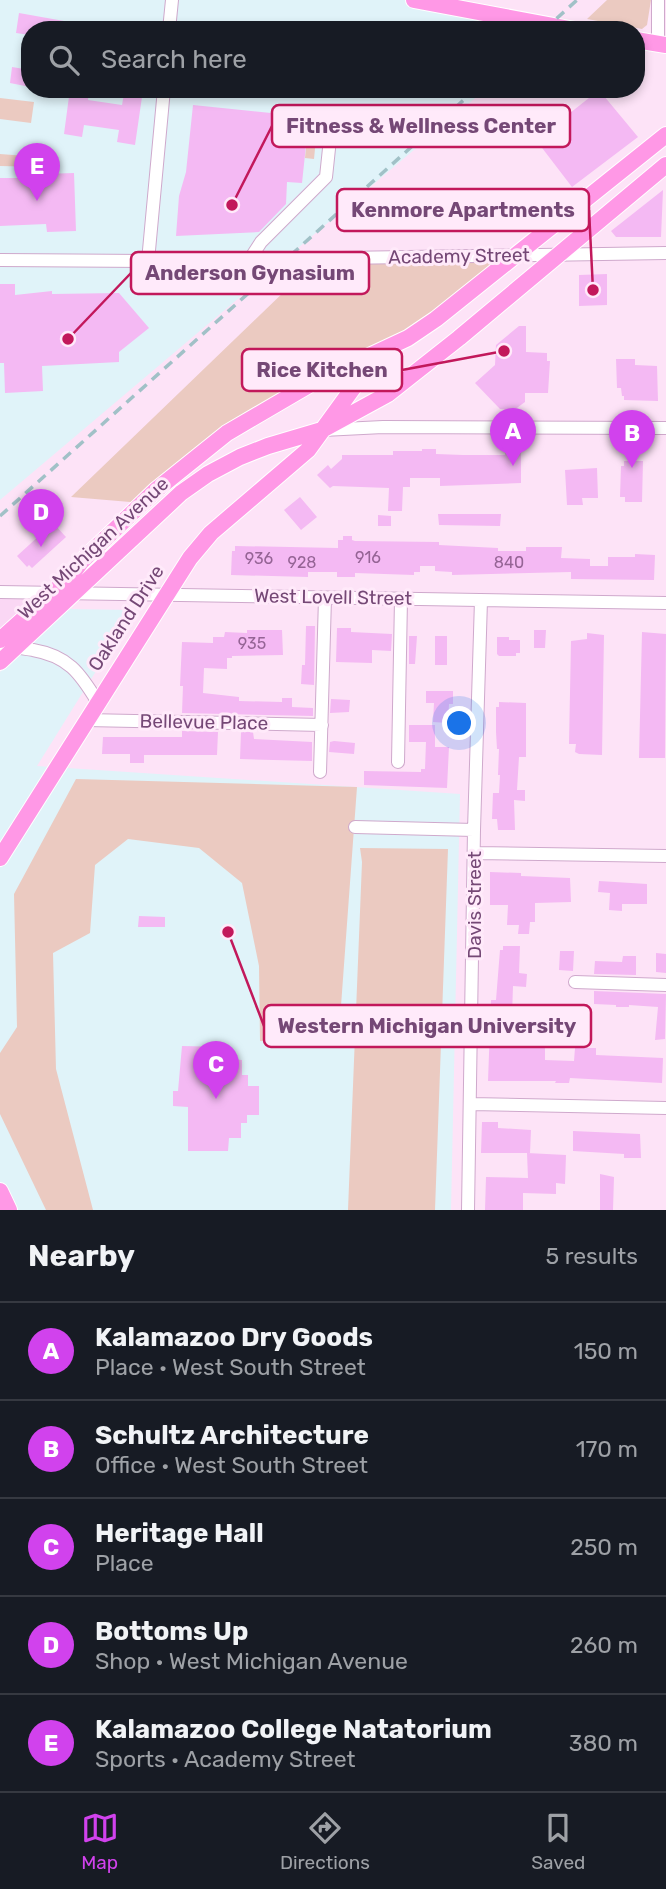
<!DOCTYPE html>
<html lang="en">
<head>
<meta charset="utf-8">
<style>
	:root { --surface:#171b24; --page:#20242c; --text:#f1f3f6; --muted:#9ea1a6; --line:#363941; --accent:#d142ed }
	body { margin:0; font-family:Rubik,sans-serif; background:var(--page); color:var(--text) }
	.you { position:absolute; left:460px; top:724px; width:24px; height:24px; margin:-18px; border:5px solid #fff; border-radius:50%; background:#1a73e8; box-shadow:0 0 0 10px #1a73e833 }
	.badge { display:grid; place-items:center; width:46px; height:46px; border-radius:50%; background:var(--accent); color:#fff; font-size:23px; font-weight:700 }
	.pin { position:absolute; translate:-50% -58px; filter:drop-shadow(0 2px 4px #0008) }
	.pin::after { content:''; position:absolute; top:37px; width:24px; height:21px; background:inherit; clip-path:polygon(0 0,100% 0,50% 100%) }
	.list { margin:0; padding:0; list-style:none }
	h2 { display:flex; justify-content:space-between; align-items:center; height:91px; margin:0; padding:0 28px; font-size:30px }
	h2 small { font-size:23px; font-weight:400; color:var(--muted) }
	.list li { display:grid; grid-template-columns:46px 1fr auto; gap:21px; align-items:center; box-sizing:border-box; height:98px; padding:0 28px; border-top:2px solid var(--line) }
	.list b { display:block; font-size:26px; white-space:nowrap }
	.list p { margin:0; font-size:23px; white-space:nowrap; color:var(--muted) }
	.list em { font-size:23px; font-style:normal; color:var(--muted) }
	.icon { flex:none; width:38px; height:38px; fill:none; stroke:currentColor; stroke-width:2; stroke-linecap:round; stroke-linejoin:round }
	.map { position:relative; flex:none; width:666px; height:1210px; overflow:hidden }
	.search { position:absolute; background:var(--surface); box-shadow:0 4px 10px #0003; left:21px; right:21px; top:21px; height:77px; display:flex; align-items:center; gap:18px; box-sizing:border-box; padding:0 24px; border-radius:28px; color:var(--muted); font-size:26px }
	.sheet { height:581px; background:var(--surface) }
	nav { display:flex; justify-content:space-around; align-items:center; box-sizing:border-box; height:98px; border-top:2px solid var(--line); background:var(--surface); font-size:19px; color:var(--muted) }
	nav a { display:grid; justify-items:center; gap:4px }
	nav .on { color:var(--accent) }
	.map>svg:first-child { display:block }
</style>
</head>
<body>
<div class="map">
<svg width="666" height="1210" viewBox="0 0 666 1210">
	<rect width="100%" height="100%" fill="#fde3f7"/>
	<path fill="#fad7f4" d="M0 592H53L0 640Z"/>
	<path fill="#e0f3f9" d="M0 0H414L556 30H30V89H486L0 500Z
		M68 609 134 610 37 766 460 794 451 1210H0V672Z"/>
	<path fill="#ebcac1" d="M607 0H651L647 25 642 29 587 19Z
		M0 98 34 102 31 123 0 119Z
		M309 117 318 118 314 159 305 158Z
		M0 154 39 157 41 167 0 166Z
		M516 257 436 319 227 433 142 503 71 497 318 259Z
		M76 779 357 787 338 1047 260 1041 259 966 242 883 199 848 128 839 95 865 90 933 53 953 56 1069 93 1210H46L0 1114V1053L17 1027 14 894Z
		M360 848 448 849 435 1210H348L362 862Z"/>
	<path fill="#f4b9f3" d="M19 13 64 21 63 30H30V35L16 33Z
		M12 67 30 70V87L10 83Z
		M70 89 89 91 88 100 122 105 124 94 142 97 135 145 117 142 119 130 84 125 82 137 64 134Z
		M599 90 638 137 572 187 536 140Z
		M193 105 309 117 302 183 287 182 286 204 259 232 176 236 179 196 186 172Z
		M74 173 76 231 47 232 46 224 0 226V178H44V174Z
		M663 190 661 237H616L611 231Z
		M431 195H447V225H424V231H407L409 204H431Z
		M607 274V305L579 306V275Z
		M0 284H15V295L52 291V294L119 293 149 328 119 352V362L42 366 43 391 5 393 4 363H0Z
		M519 326H526V352L547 353V361H550L548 393H525V402L514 410 500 409 475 383 495 365 496 345Z
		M616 359H635V365L657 366 658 401 624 400V396H622L621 388H617Z
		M422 449H436V454L463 455H505V450H521V483L440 486V478H410V487H403L402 511H388L389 488 333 486 330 488 317 475 328 465 331 469 342 459V455H393V451H422Z
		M624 461H643L642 502H625V497H620L621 466H624Z
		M597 468 598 498H582L583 505H567L565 470Z
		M300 497 317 517 301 530 284 510Z
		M438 514H501L500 526 439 525Z
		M378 515 391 516V526H378Z
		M53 523 66 537 32 568 29 565 27 567 17 556Z
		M343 536H352V540L355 541 439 542V545L498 548V551H526V547H562L561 558 590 559V566H608V557H635V554L655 555 654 580 571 579V572L452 575V572L435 571V566H420V572H414V575L355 573V577H337V572H308V577L231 575 232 551H235V546L338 548V540H343Z
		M306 626H315L314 685 301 684 302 665H305Z
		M337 628H351V632L392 634 391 651 372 650V663L336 662Z
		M247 630H282L283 655 232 656V658H227V669L204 668 203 693 239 697V701L282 702V698H292V707L313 708V716L182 713 183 686H180L182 642 213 643V637H224L225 632 247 633Z
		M534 630H546L545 648H534Z
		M642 632 666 634 665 758H639Z
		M587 633 604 635 602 755 579 754 575 752 576 744H569L571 641 587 639Z
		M409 636H417L415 664H409Z
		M435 636H447V665H435Z
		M497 637H509V640H520V653H516V656H499L497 654Z
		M426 691H453V704H449L448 723 433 722 434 703H426Z
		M331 699 350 700 349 712 330 713Z
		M499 702 526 703V757H519L517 790H525V801L514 800 515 830H498L497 819H492L493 793H499L500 775H498L499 749H497L496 732V707H499Z
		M409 725H435V747H449L447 788 364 785V771L421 772V769H425L426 742H409Z
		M182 731 218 732 217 755H144V763H130V754H102L103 737H182Z
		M241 732H253L254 739 312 742V761L240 759Z
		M334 741 355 743 354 754 329 752 330 742Z
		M490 872 521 873V876L570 878 571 902 535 903V922H530L529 934H518L519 925H507L508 905H490Z
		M599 881 647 884V904H622V911L609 910 610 893 598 892Z
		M139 916 165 917V927H138Z
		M503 946H520L519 973 527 974 526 987 513 986 511 1045 545 1046V1060L574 1061 575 1048H596V1055L663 1058 662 1083 570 1078 569 1083H555L556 1081H488L491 1000H496L500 950H503Z
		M560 951H574L573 971 559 970Z
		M656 953 666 954V973L656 972Z
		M623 956H636V975L594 974 595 961 622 962Z
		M594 991 666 994 665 1039 655 1040 658 1007 629 1005V1007H616V1005L594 1004Z
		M182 1046 228 1047 229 1059 242 1060V1075H248V1086H259V1115H247V1123H241V1138H229L228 1151H188V1107L173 1106V1091H178Z
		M482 1122H498V1128L531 1130 530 1153H481Z
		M573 1131 640 1134 641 1158H624V1154L573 1151Z
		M527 1153 566 1155 565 1184 556 1183V1194L523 1193V1210H485L486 1177 528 1178Z
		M600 1174 614 1177 613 1210H600Z"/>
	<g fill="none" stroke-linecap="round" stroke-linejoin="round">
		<g stroke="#cfa9cc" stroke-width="14">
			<path id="minor" d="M169 30 172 0
				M658 44V0
				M250 259 261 242 326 177 332 120
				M0 260 148 261 666 253
				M148 261 164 89
				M323 430 383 427 666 428
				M0 592 666 603
				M12 644C19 650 25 648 33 650 68 656 80 673 97 701
				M86 720 322 725
				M398 762 401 599
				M320 772 325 598
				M355 827 474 830
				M475 853 666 856
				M575 982 666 985
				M471 1104 666 1108
				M468 1210 474 830 481 600"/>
		</g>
		<g stroke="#fff" stroke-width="18">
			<path id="major" d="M414 0 575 30
				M636 40 666 45
				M0 640 70 577 81 562 156 490 227 433 314 382 408 338 436 319 666 135
				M0 662 181 493 208 474 240 457 268 446 322 430 388 394 459 338 666 165
				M0 858 190 558 211 533 308 450 377 355
				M0 1191 9 1210"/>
		</g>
		<use href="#minor" stroke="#fff" stroke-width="12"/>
		<use href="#major" stroke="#ff98e6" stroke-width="16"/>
		<path stroke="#a1c1c7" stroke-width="3.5" stroke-dasharray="10 7" stroke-linecap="butt" d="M544 30 577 0
			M0 516 476 89"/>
	</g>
	<g text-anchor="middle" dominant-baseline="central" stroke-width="6" stroke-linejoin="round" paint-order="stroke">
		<g font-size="16" fill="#956495">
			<text x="368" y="557">916</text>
			<text x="259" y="558">936</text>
			<text x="302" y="562">928</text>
			<text x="509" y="562">840</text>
			<text x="252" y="643">935</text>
		</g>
		<g font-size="19" fill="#754876" stroke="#ffeafa">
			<text transform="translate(459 256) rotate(-1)">Academy Street</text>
			<text transform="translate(93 548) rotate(-43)">West Michigan Avenue</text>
			<text transform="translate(333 597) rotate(1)">West Lovell Street</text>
			<text transform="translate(126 618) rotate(-57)">Oakland Drive</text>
			<text transform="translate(204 722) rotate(1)">Bellevue Place</text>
			<text transform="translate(474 905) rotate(-90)">Davis Street</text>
		</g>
	</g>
	<path fill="none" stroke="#c2185b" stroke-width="2.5" d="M232 205L272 126M593 290L589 210M68 339L131 273M504 351L402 370M228 932L264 1026"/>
	<g fill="#c2185b" stroke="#ffeafa" stroke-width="2.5">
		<circle cx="232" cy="205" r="7"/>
		<circle cx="593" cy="290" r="7"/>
		<circle cx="68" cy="339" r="7"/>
		<circle cx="504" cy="351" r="7"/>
		<circle cx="228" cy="932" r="7"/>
	</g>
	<g fill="#ffeafa" stroke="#c2185b" stroke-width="2.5">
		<rect x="272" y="105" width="298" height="42" rx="7"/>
		<rect x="337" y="189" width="252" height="42" rx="7"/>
		<rect x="131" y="252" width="238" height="42" rx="7"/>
		<rect x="242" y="349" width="160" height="42" rx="7"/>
		<rect x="264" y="1005" width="327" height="42" rx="7"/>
	</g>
	<g font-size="21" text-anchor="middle" font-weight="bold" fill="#754876">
		<text x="421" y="133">Fitness &amp; Wellness Center</text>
		<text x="463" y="217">Kenmore Apartments</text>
		<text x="250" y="280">Anderson Gynasium</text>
		<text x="322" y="377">Rice Kitchen</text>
		<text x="427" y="1033">Western Michigan University</text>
	</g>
</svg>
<div class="you"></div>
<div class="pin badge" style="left:513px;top:466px">A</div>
<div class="pin badge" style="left:632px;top:468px">B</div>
<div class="pin badge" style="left:216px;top:1099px">C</div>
<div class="pin badge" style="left:41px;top:547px">D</div>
<div class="pin badge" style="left:37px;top:201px">E</div>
<div class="search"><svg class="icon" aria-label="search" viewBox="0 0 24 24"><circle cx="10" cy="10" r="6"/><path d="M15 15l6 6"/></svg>Search here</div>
</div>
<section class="sheet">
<h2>Nearby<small>5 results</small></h2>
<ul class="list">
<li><span class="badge">A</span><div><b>Kalamazoo Dry Goods</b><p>Place · West South Street</p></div><em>150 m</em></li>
<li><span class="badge">B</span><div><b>Schultz Architecture</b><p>Office · West South Street</p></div><em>170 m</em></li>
<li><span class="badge">C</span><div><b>Heritage Hall</b><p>Place</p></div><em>250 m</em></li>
<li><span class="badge">D</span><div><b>Bottoms Up</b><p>Shop · West Michigan Avenue</p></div><em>260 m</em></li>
<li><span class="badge">E</span><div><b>Kalamazoo College Natatorium</b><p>Sports · Academy Street</p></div><em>380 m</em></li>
</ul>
</section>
<nav>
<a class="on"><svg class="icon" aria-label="map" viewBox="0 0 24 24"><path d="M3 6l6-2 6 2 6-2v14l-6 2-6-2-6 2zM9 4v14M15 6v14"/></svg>Map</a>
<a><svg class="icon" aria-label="directions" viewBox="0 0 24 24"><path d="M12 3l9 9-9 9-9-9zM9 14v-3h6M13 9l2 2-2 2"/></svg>Directions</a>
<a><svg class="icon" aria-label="saved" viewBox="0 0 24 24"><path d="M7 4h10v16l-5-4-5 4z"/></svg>Saved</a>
</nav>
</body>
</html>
